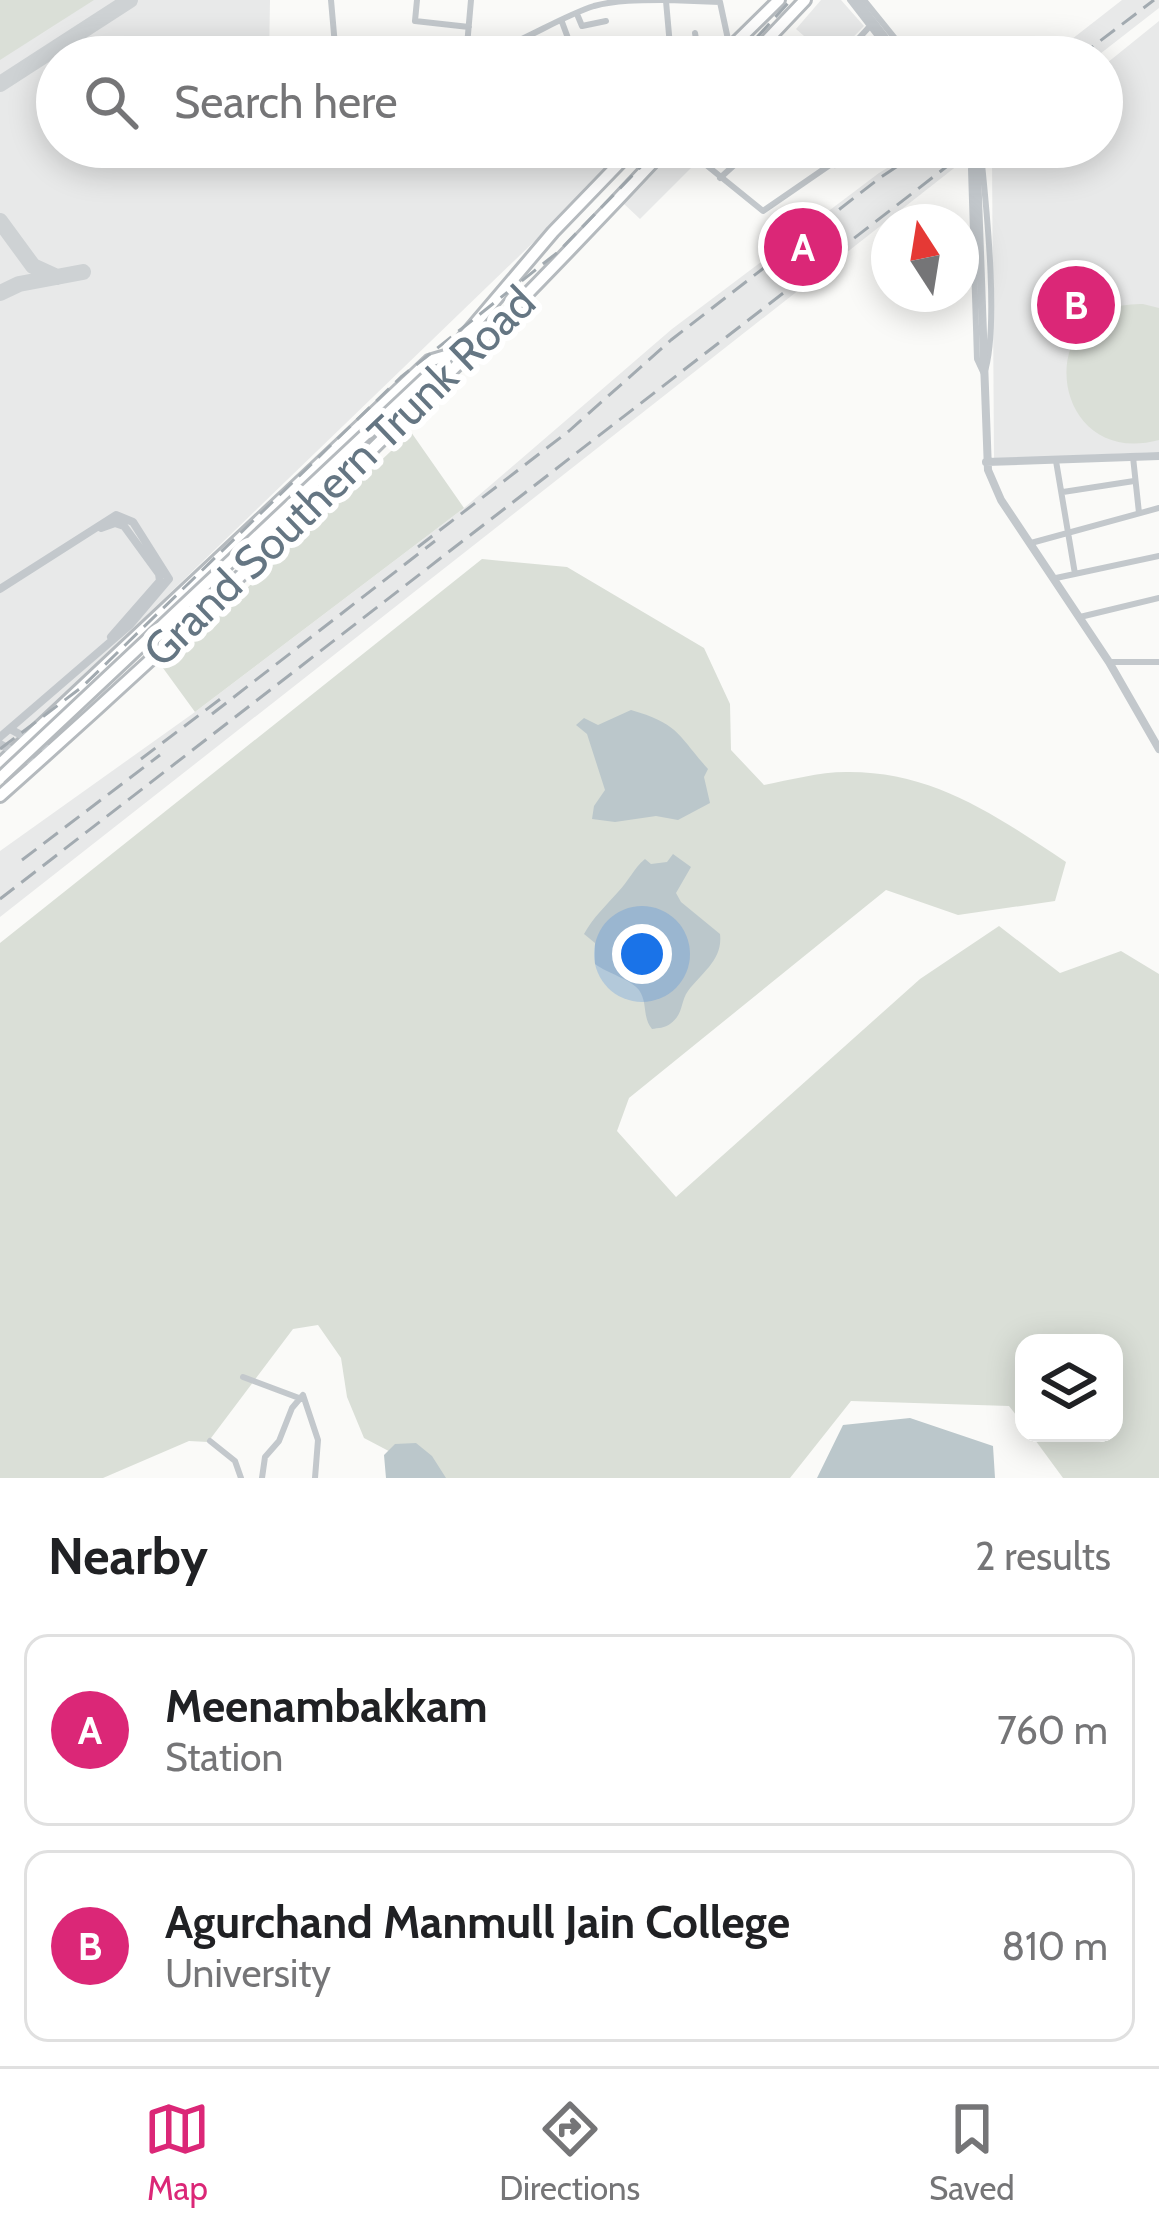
<!DOCTYPE html>
<html lang="en">
<head>
<meta charset="utf-8">
<style>
	:root { --surface:#fff; --page:#f2f2f2; --text:#202124; --muted:#757577; --line:#e0e0e0; --accent:#db2777 }
	body { margin:0; font-family:Cabin,sans-serif; background:var(--page); color:var(--text) }
	.controls { position:absolute; right:36px; bottom:36px; display:grid; overflow:hidden; border-radius:24px; box-shadow:0 6px 30px #0003 }
	.controls button { width:108px; height:108px; display:grid; place-items:center; padding:0; border:0; border-bottom:3px solid var(--line); background:var(--surface); color:var(--text); font:60px sans-serif }
	.compass { position:absolute; left:871px; top:204px; width:108px; height:108px; border-radius:50%; background:var(--surface); box-shadow:0 6px 30px #0003; rotate:348deg }
	.you { position:absolute; left:642px; top:954px; width:42px; height:42px; margin:-30px; border:9px solid #fff; border-radius:50%; background:#1a73e8; box-shadow:0 0 0 18px #1a73e833 }
	.badge { display:grid; place-items:center; width:78px; height:78px; border-radius:50%; background:var(--accent); color:#fff; font-size:39px; font-weight:700 }
	.pin { position:absolute; translate:-50% -50%; border:6px solid #fff; box-shadow:0 3px 12px #0006 }
	.list { margin:0; padding:0; list-style:none }
	h2 { display:flex; justify-content:space-between; align-items:center; height:156px; margin:0; padding:0 48px; font-size:51px }
	h2 small { font-size:39px; font-weight:400; color:var(--muted) }
	.list li { display:grid; grid-template-columns:78px 1fr auto; gap:36px; align-items:center; box-sizing:border-box; height:192px; margin:0 24px 24px; padding:0 24px; border:3px solid var(--line); border-radius:24px }
	.list b { display:block; font-size:45px; white-space:nowrap }
	.list p { margin:0; font-size:39px; white-space:nowrap; color:var(--muted) }
	.list em { font-size:39px; font-style:normal; color:var(--muted) }
	.icon { flex:none; width:66px; height:66px; fill:none; stroke:currentColor; stroke-width:2; stroke-linecap:round; stroke-linejoin:round }
	.map { position:relative; flex:none; width:1159px; height:1478px; overflow:hidden }
	.search { position:absolute; background:var(--surface); box-shadow:0 6px 30px #0003; left:36px; right:36px; top:36px; height:132px; display:flex; align-items:center; gap:30px; box-sizing:border-box; padding:0 42px; border-radius:66px; color:var(--muted); font-size:45px }
	.sheet { height:588px; background:var(--surface) }
	nav { display:flex; justify-content:space-around; align-items:center; box-sizing:border-box; height:168px; border-top:3px solid var(--line); background:var(--surface); font-size:33px; color:var(--muted) }
	nav a { display:grid; justify-items:center; gap:6px }
	nav .on { color:var(--accent) }
	.map>svg:first-child { display:block }
</style>
</head>
<body>
<div class="map">
<svg width="1159" height="1478" viewBox="0 0 1159 1478">
	<rect width="100%" height="100%" fill="#fafaf8"/>
	<path fill="#e8e9e9" d="M0 0H270L269 57H57V147H268L274 164 318 160 328 147H410L411 166 547 152 628 151 0 757Z
		M821 0H841L864 26 834 57H828L796 29Z
		M1122 0H1159V8L1096 57H1049Z
		M1159 21V452L994 459 992 157 1004 147H1102V67Z
		M675 147 695 164 640 219 622 202Z
		M921 147H981L0 917V851L195 712 464 508 672 329 879 173Z"/>
	<path fill="#dadfd7" d="M0 0H94L0 60Z
		M1143 304 1159 308V440C1049 470 1029 301 1143 304Z
		M411 432 464 508 195 712 163 668Z
		M482 559 567 567 704 648 730 704 731 750 764 785C790 780 819 772 846 772 934 771 996 816 1066 862L1055 901 958 915 886 890 629 1098 617 1131 676 1197 920 979 999 926 1060 973 1121 951 1159 974V1478H1063L1030 1433H1114V1343H1024V1425L1009 1406 851 1401 790 1478H440L364 1438 347 1397 341 1358 318 1325 293 1329 208 1442 189 1441 103 1478H0V943Z"/>
	<path fill="#bbc7cb" d="M631 710C679 724 677 734 708 769L704 777 710 803 678 820 656 816 615 822 592 819 594 806 605 790 587 734 576 725 584 718 598 725Z
		M673 854 691 867 676 893 681 902 720 934C723 960 702 972 688 991 680 1002 684 1014 670 1024 665 1028 658 1028 652 1029 642 1017 648 1003 639 990 632 980 607 973 595 964V943L584 934C594 916 605 907 618 892 629 881 633 869 645 859L651 864 667 862Z
		M910 1418 993 1446 995 1478H817L843 1425Z
		M416 1443 432 1456 446 1478H386L384 1455 395 1444Z"/>
	<g fill="none" stroke-linecap="round" stroke-linejoin="round">
		<path stroke="#ced2d4" stroke-width="16" d="M0 84 130 0
			M0 221 33 266 57 277
			M0 293 19 284 83 272"/>
		<path stroke="#d5d9db" stroke-width="8" stroke-dasharray="8 4" stroke-linecap="butt" d="M965 147 977 171"/>
		<g stroke="#b5babe" stroke-width="16">
			<path id="primary" d="M721 57 779 0
				M751 57 805 0
				M445 359 553 232 635 147
				M0 764 429 361 449 355
				M0 796C232 590 456 374 667 147"/>
		</g>
		<path stroke="#c3c8cc" stroke-width="6" d="M331 0 336 57
			M417 0 415 21 469 27
			M668 0 720 2 729 44
			M850 0 894 57
			M864 0 910 57
			M666 1 671 57
			M577 14 582 26 606 21
			M562 22 575 57
			M695 33 699 57
			M337 41 442 57
			M616 56V57
			M466 57 471 0
			M468 57C514 50 551 20 594 6 616 0 640 0 662 0
			M842 57 870 26
			M684 147 763 211 856 147
			M816 147 835 165
			M303 150V147
			M982 164C987 213 999 331 984 374L977 359 971 169Z
			M720 178 754 147
			M1133 457 1139 513
			M1056 461 1075 574
			M1063 492 1134 481
			M1031 543 1159 508
			M1056 578 1159 556
			M1080 617 1159 598
			M1109 662H1159
			M243 1377 299 1398
			M210 1441 235 1461 241 1478
			M262 1478 265 1457 279 1441 292 1408 303 1395 318 1440 315 1478"/>
		<path stroke="#c3c8cc" stroke-width="8" d="M856 0 900 57
			M977 171 988 470 1001 500 1109 662 1159 749
			M986 462 1159 456
			M101 528 115 523 124 526 159 574 160 581 111 637
			M0 589 116 515 133 522 169 579 130 625 0 737
			M10 729 51 751
			M0 744 35 764"/>
		<use href="#primary" stroke="#fff" stroke-width="10"/>
		<path stroke="#a2aab0" stroke-width="3" stroke-dasharray="18 9" stroke-linecap="butt" d="M739 57 791 0
			M1079 57 1154 0
			M418 547 569 431 671 340 881 177 927 147
			M212 714 435 541
			M0 749 82 687 401 377 558 252 660 147
			M141 759 223 697
			M22 860 160 755
			M0 899 972 147"/>
		<g stroke="#b5babe" stroke-width="16" stroke-linecap="butt">
			<path id="primary-bridge" d="M0 778 432 372"/>
		</g>
		<use href="#primary-bridge" stroke="#fff" stroke-width="10"/>
	</g>
	<g text-anchor="middle" dominant-baseline="central" stroke-width="12" stroke-linejoin="round" paint-order="stroke">
		<g font-size="45" fill="#657683" stroke="#fff">
			<text transform="translate(339 476) rotate(-44)">Grand Southern Trunk Road</text>
		</g>
	</g>
</svg>
<div class="controls">
<button><svg class="icon" aria-label="layers" viewBox="0 0 24 24"><path d="M12 4l9 5-9 5-9-5zM3 14l9 5 9-5"/></svg></button>
</div>
<svg class="compass" viewBox="-18 -18 36 36"><path d="M0-13l5 13h-10z" fill="#e53935"/><path d="M0 13l5-13h-10z" fill="#757577"/></svg>
<div class="you"></div>
<div class="pin badge" style="left:803px;top:247px">A</div>
<div class="pin badge" style="left:1076px;top:305px">B</div>
<div class="search"><svg class="icon" aria-label="search" viewBox="0 0 24 24"><circle cx="10" cy="10" r="6"/><path d="M15 15l6 6"/></svg>Search here</div>
</div>
<section class="sheet">
<h2>Nearby<small>2 results</small></h2>
<ul class="list">
<li><span class="badge">A</span><div><b>Meenambakkam</b><p>Station</p></div><em>760 m</em></li>
<li><span class="badge">B</span><div><b>Agurchand Manmull Jain College</b><p>University</p></div><em>810 m</em></li>
</ul>
</section>
<nav>
<a class="on"><svg class="icon" aria-label="map" viewBox="0 0 24 24"><path d="M3 6l6-2 6 2 6-2v14l-6 2-6-2-6 2zM9 4v14M15 6v14"/></svg>Map</a>
<a><svg class="icon" aria-label="directions" viewBox="0 0 24 24"><path d="M12 3l9 9-9 9-9-9zM9 14v-3h6M13 9l2 2-2 2"/></svg>Directions</a>
<a><svg class="icon" aria-label="saved" viewBox="0 0 24 24"><path d="M7 4h10v16l-5-4-5 4z"/></svg>Saved</a>
</nav>
</body>
</html>
